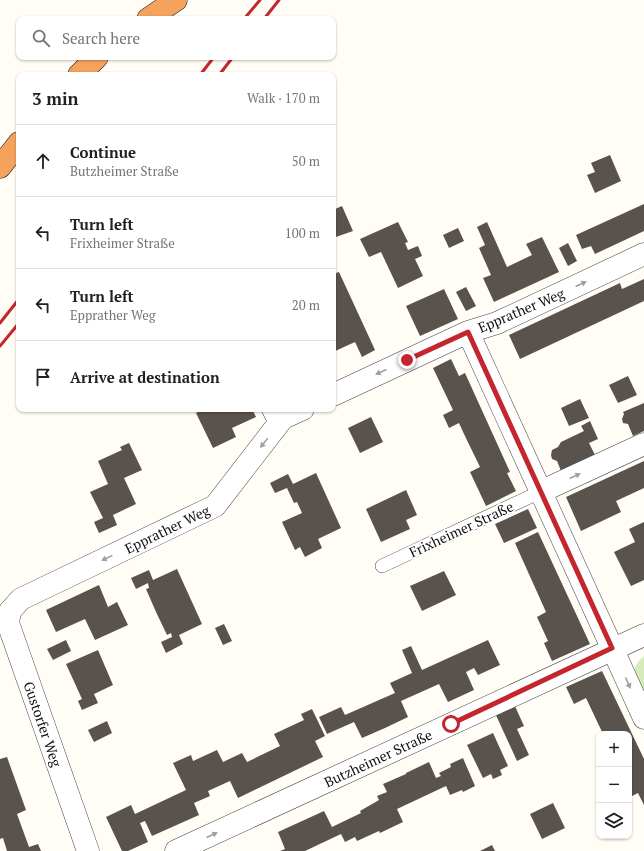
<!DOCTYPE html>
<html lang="en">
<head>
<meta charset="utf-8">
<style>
	:root { --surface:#fff; --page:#f6f6f6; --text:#202124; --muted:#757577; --line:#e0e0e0 }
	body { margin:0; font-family:"PT Serif",serif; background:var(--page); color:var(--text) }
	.controls { position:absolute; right:12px; bottom:12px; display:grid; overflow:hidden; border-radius:8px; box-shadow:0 1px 3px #0004 }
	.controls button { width:36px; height:36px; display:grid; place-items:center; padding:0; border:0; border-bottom:1px solid var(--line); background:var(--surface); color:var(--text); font:20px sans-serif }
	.stop { position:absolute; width:12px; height:12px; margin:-9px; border:3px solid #c4262e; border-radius:50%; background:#fff }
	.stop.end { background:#c4262e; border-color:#fff; box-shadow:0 1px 4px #0008 }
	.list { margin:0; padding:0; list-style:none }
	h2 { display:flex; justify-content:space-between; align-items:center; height:52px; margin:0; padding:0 16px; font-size:17px }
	h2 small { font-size:13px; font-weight:400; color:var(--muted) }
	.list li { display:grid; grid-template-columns:26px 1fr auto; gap:12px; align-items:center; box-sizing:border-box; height:72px; padding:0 16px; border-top:1px solid var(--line) }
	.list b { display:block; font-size:15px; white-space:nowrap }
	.list p { margin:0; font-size:13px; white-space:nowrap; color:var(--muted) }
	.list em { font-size:13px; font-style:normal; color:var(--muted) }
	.icon { flex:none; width:22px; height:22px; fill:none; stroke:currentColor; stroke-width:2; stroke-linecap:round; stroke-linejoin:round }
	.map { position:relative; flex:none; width:644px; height:851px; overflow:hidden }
	.search { position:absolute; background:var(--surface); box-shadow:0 1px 3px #0004; left:16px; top:16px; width:320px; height:44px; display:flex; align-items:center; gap:10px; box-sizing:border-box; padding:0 14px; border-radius:8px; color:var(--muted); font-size:15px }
	.panel { position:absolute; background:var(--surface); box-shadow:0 1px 3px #0004; left:16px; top:72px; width:320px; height:340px; border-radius:8px }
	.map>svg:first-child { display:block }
</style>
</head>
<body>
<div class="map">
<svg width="644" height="851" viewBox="0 0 644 851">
	<rect width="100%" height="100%" fill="#fffdf5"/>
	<path fill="#d5ebbd" d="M644 656V705C637 686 625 672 644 656Z"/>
	<path fill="#5a524d" d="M610 155 621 181 595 193 587 175 595 172 591 163Z
		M644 204V231L595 254 591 246 582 249 576 235Z
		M342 206 353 231 333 238V210Z
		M398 222 408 242 405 243 408 250 418 246 422 256 415 259 423 276 398 288 381 252 369 257 360 239Z
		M487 222 507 267 532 255 526 244 542 237 559 272 494 302 483 278 491 275 479 248 485 245 477 227Z
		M458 228 464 241 449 248 443 235Z
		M568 243 577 261 568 266 559 248Z
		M339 272 375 350 362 357 355 342 333 352V340L334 339 333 336V274Z
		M644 279V301L520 359 509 335 620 283 622 289Z
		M466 287 476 306 466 311 456 292Z
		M444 289 458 319 420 336 406 306Z
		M451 359 459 376 465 373 510 472 507 473 516 491 486 506 470 472 480 467 464 434 459 423 449 428 443 415 453 410 433 368Z
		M628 376 637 395 618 403 609 385Z
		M580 399 589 418 569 426 561 408Z
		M644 403V431L633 436 628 424 623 423 622 419 624 414 623 412Z
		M203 409H252L256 417 232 428 236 437 213 448 196 413Z
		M371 417 383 442 360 453 348 428Z
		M590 421 598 439 589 443 595 455 561 471 557 461 552 459 551 455 552 450 558 447 561 442 584 431 581 426Z
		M129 443 142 470 124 478 136 504 113 515 117 525 99 533 94 522 103 518 90 492 108 484 98 461 122 450 120 447Z
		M644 461V488L616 501 621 512 581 531 566 497Z
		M316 473 341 528 318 539 322 548 305 557 300 547 295 550 282 522 302 513 297 502 294 503 287 488 275 493 270 483 288 474 293 484Z
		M406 490 417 515 406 520 410 529 381 542 366 509Z
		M528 509 537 528 504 543 495 524Z
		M644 522V580L631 586 614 552 635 542 629 529Z
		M538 532 590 644 552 661 544 643 548 641 537 617 546 612 515 543Z
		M177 569 202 624 179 635 183 644 166 653 161 642 172 637 171 633 167 635 156 612 146 589 149 588 148 583 136 589 131 578 149 570 153 580Z
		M444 571 456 595 422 611 410 586Z
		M99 585 108 607 117 602 128 625 95 640 85 619 56 632 46 610Z
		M224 624 232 641 223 645 215 628Z
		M66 640 71 651 53 660 47 649Z
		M488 640 500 665 478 675 474 668 466 672 474 690 448 702 439 684 401 701 408 717 385 728 362 738 354 722 327 734 319 717 341 707 345 715 395 693 390 683 412 673 402 650 411 646 422 670Z
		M98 650 113 685 94 694 98 703 82 710 78 701 82 699 66 664Z
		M602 671 644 759V805L638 793 632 796 629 790V734H603L586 698 574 704 566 687Z
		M514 704 524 726 517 729 529 755 517 761 495 713Z
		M312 709 325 736 315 741 323 757 238 798 230 781 208 791 210 796 194 803 199 815 152 836 145 821 140 823 148 842 128 851H122L106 817 131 805 135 814 186 790 173 763 191 755 193 761 217 750 223 762 242 753 247 762 280 746 274 734 304 720 301 714Z
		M107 721 112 733 94 742 88 730Z
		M493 733 508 766 500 770 502 775 493 779 491 774 483 778 467 745Z
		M7 757 26 810 17 814 29 847 38 844 41 851H7L3 838 0 839V759Z
		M463 758 475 786 463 792 462 790 450 795 446 786 397 809 403 822 380 833 379 831 357 841 355 837 345 842 341 834 305 851H280L285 849 278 832 324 811 332 827 361 813 360 811 379 800 377 796 387 792 383 784 406 774V773L429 762 436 778 441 776 439 773 451 767 450 764Z
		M553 803 565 828 542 839 530 814Z
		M492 845 495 851H480Z"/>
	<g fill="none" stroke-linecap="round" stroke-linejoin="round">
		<g stroke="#444" stroke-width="14">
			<path id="lane" d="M268 409 272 417 279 423
				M382 566 540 492"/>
		</g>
		<g stroke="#444" stroke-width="23">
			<path id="street" d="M468 332 644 718
				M333 395 468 332 497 323 644 254
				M540 492 644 444
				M88 851 8 623 10 611 21 599 215 506 283 418 303 409
				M176 851 644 635"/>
		</g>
		<g stroke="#222" stroke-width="23">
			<path id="highway" d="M148 19 176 0
				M79 75 97 57
				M0 167 19 143"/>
		</g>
		<use href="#lane" stroke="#fff" stroke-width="13"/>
		<use href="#street" stroke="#fff" stroke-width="22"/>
		<use href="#highway" stroke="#f5a25d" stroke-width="22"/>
		<path stroke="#c4262e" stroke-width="3" d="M244 19 260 0
			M264 19 279 0
			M200 75 214 57
			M219 75 233 57
			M0 323 19 299
			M0 346 19 323"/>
	</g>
	<defs><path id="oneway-solid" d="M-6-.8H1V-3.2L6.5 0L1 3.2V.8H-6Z"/></defs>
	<g fill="#a0a0a0">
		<use href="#oneway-solid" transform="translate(581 284) rotate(-25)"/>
		<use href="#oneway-solid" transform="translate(381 372) rotate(155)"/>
		<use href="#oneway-solid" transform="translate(264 443) rotate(128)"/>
		<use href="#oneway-solid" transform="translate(575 476) rotate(-25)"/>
		<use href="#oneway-solid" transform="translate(107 558) rotate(154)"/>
		<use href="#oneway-solid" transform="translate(628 683) rotate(66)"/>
		<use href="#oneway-solid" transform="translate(212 835) rotate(-25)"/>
	</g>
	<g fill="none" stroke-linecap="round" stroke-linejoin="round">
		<path stroke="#c4262e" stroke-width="5" d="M407 360 468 332 612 648 451 724"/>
	</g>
	<g text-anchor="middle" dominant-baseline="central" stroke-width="4" stroke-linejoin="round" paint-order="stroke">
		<g font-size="14" fill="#111" stroke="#fff">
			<text transform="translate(521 310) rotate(-23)">Epprather Weg</text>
			<text transform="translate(167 529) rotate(-26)">Epprather Weg</text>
			<text transform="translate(461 529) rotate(-25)">Frixheimer Straße</text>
			<text transform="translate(43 724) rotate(71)">Gustorfer Weg</text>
			<text transform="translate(378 758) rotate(-25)">Butzheimer Straße</text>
		</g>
	</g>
</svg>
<div class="controls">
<button>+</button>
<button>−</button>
<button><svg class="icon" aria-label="layers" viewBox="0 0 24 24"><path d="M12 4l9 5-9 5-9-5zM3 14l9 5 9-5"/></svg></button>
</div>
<div class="stop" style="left:451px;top:724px"></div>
<div class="stop end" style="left:407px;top:360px"></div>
<div class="search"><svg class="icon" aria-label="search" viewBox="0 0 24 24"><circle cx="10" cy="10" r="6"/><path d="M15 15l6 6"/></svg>Search here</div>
<section class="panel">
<h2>3 min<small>Walk · 170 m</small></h2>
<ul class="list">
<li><svg class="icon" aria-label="ahead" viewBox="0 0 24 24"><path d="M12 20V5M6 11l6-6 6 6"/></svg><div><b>Continue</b><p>Butzheimer Straße</p></div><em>50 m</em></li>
<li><svg class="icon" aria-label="left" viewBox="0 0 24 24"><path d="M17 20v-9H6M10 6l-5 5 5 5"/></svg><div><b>Turn left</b><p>Frixheimer Straße</p></div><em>100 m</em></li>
<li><svg class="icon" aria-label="left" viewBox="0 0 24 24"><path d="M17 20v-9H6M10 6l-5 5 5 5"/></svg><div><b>Turn left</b><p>Epprather Weg</p></div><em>20 m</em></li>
<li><svg class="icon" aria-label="arrive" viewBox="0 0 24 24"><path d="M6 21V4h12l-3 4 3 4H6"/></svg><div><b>Arrive at destination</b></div></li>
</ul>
</section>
</div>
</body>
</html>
